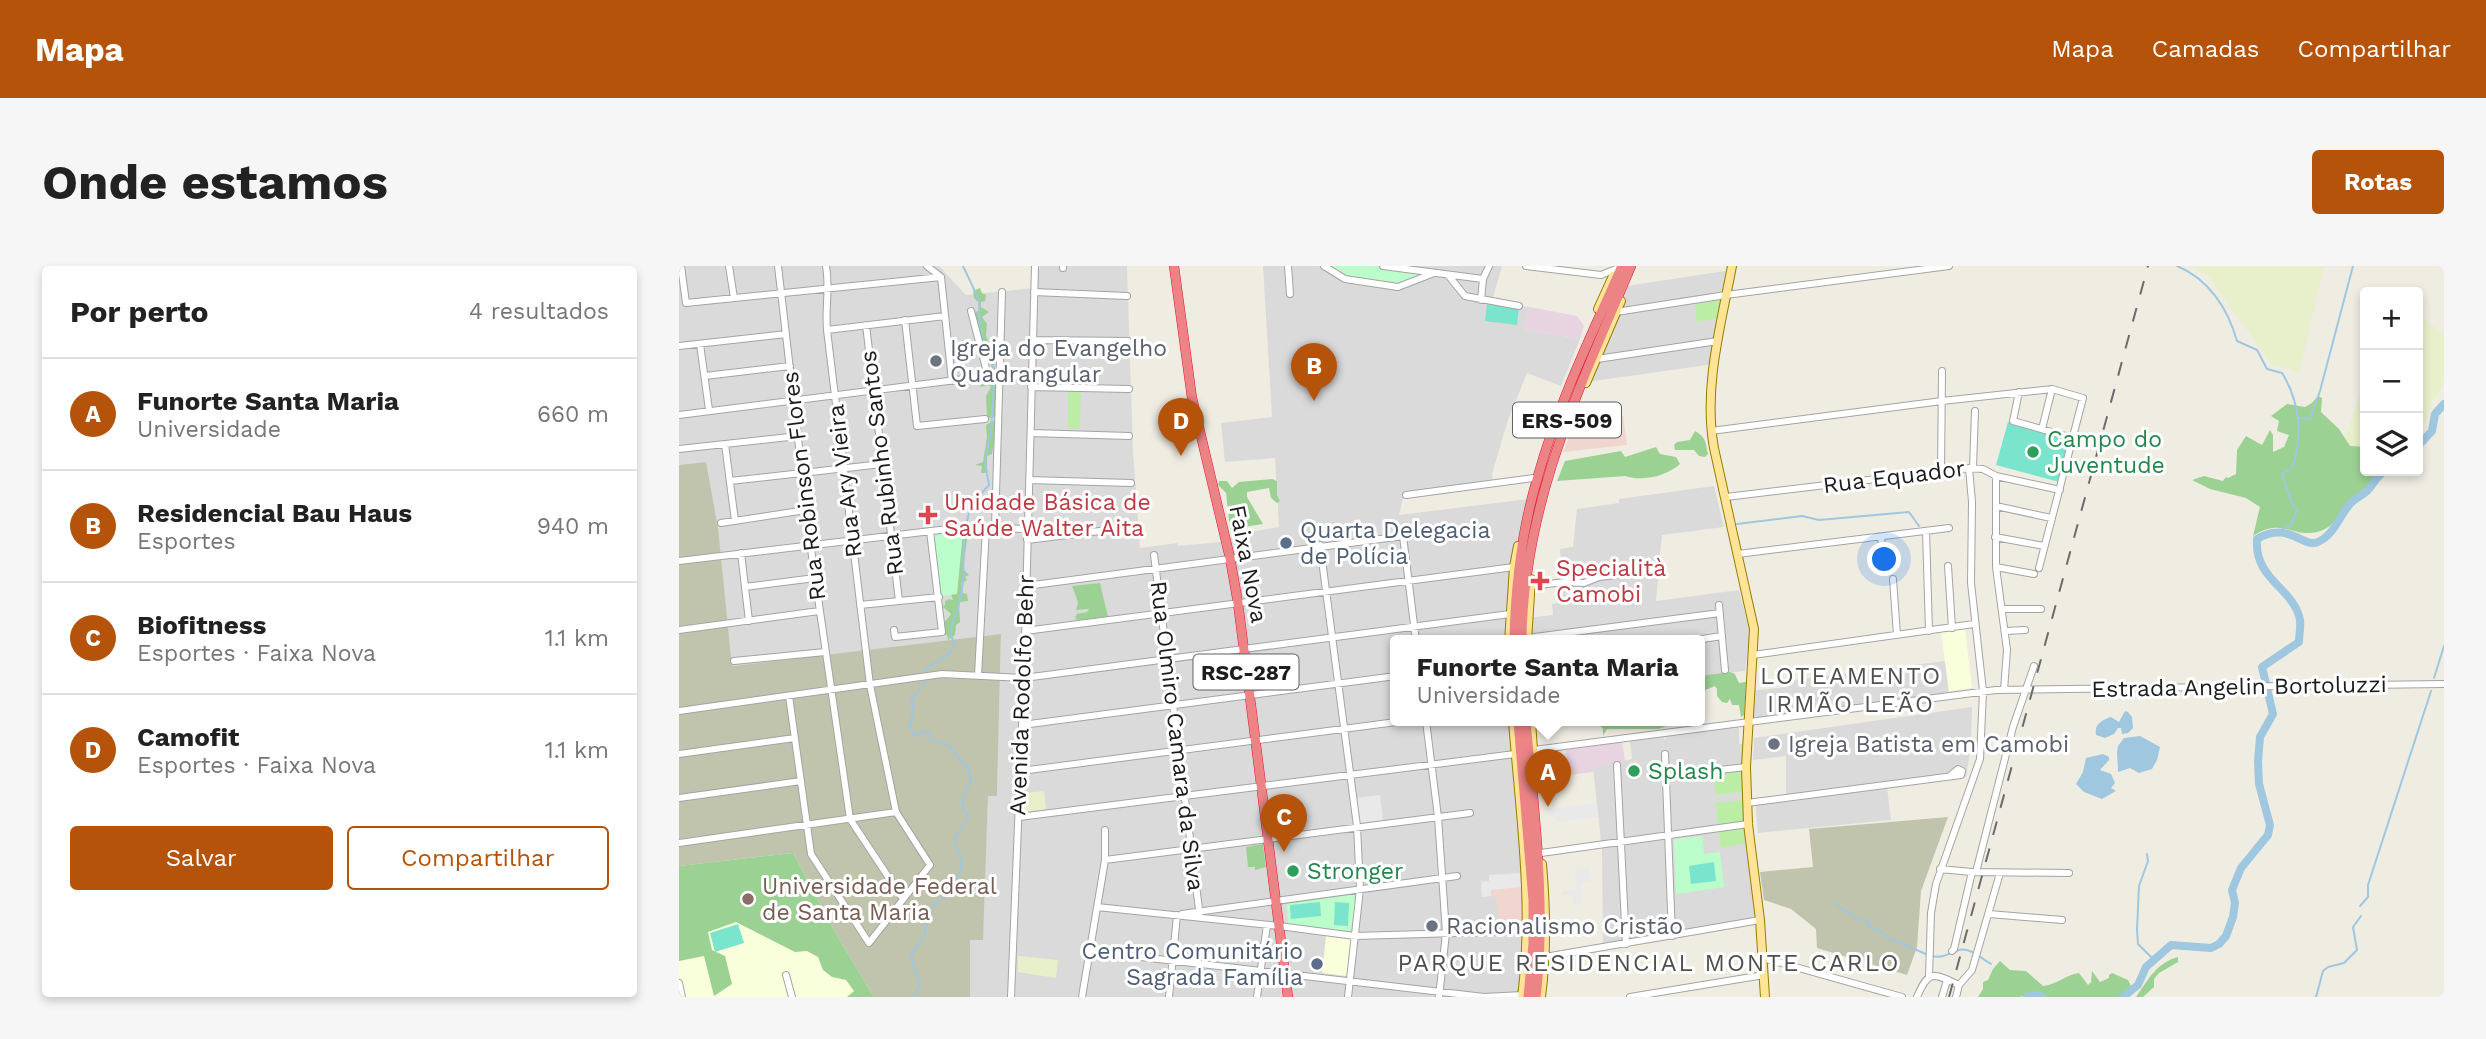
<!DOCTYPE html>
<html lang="pt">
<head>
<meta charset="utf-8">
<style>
	:root { --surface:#fff; --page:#f6f6f6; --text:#222; --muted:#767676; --line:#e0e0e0; --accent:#b45309 }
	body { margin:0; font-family:"Work Sans",sans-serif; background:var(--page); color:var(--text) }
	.controls { position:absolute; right:21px; top:21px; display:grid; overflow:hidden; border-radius:7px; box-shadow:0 4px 10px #0003 }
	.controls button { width:63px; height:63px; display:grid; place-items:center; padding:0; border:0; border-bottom:2px solid var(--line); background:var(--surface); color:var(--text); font:35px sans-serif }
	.you { position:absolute; left:1206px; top:294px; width:24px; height:24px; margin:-18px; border:5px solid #fff; border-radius:50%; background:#1a73e8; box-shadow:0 0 0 10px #1a73e833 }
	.badge { display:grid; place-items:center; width:46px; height:46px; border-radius:50%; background:var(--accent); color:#fff; font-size:23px; font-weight:700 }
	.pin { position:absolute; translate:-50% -58px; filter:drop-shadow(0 2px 4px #0008) }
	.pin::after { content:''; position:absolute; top:37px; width:24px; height:21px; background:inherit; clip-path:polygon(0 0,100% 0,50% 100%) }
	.popup { position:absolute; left:711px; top:369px; width:315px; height:91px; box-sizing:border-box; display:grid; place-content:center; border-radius:7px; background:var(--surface); filter:drop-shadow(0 2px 5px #0005); font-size:23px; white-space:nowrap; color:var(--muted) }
	.popup b { font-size:26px; color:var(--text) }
	.popup::after { content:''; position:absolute; left:50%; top:100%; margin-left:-14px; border:14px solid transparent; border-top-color:var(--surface) }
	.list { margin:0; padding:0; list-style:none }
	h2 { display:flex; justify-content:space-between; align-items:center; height:91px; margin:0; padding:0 28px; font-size:30px }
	h2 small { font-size:23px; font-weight:400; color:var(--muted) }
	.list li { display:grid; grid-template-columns:46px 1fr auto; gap:21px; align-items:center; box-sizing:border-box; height:112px; padding:0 28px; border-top:2px solid var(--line) }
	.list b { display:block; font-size:26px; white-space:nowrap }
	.list p { margin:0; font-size:23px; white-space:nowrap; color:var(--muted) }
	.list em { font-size:23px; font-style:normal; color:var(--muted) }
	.actions { display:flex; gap:14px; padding:21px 28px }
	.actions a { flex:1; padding:16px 0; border:2px solid var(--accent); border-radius:7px; text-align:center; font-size:24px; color:var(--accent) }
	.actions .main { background:var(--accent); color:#fff }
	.icon { flex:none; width:38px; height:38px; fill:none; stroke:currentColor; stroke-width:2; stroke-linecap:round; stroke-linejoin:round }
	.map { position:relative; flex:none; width:1765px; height:731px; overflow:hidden; border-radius:7px }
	header { display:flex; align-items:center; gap:42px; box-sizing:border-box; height:98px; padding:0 35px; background:var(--accent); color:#fff }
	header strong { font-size:33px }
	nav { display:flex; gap:38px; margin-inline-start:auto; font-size:24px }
	.intro { display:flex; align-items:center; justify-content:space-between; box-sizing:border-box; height:168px; padding:0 42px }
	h1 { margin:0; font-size:49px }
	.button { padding:18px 32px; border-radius:7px; background:var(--accent); color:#fff; font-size:24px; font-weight:700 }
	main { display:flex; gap:42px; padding:0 42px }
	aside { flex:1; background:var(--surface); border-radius:7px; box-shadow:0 4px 10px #0003 }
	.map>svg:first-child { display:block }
</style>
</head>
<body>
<header>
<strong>Mapa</strong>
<nav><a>Mapa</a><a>Camadas</a><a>Compartilhar</a></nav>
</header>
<div class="intro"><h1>Onde estamos</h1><a class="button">Rotas</a></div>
<main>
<aside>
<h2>Por perto<small>4 resultados</small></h2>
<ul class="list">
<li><span class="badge">A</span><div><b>Funorte Santa Maria</b><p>Universidade</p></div><em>660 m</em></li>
<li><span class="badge">B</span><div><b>Residencial Bau Haus</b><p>Esportes</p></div><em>940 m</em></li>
<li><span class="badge">C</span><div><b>Biofitness</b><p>Esportes · Faixa Nova</p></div><em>1.1 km</em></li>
<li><span class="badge">D</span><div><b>Camofit</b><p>Esportes · Faixa Nova</p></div><em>1.1 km</em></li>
</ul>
<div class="actions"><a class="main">Salvar</a><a>Compartilhar</a></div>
</aside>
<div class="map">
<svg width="1765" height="731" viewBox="0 0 1765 731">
	<rect width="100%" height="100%" fill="#efede2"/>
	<path fill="#dbdada" d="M0 0H260L287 29 355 22 356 2 361 3V0H448L454 184 461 282 498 277 499 280 541 276 560 268 600 261 596 192 546 196 542 157 593 151 584 0H823L813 35 850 41 845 63 901 73 882 120 848 107 829 154 813 208 814 215 725 228 720 249 850 233 830 375H717V455H834L849 634 843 731H291V674H303L309 530H318L322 369 53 400 38 259 26 196 0 199Z
		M1052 4 1035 98 908 116 948 20Z
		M1035 220 1045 261 983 269 977 335 1060 324 1071 367 1066 405 1021 410V375H848L849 352 874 349 873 338 880 337 879 321 884 312 881 283 894 281 898 243 940 237V233Z
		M1266 395 1270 429 1070 454 1072 425 1107 421V415Z
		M1293 441 1292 479 1287 511 1208 521 1212 554 1079 567 1076 533 1107 528V490L1074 494 1075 472Z
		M1060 460V478L1068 477 1067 501 1081 654 924 681 923 585 914 501 953 493 951 475 984 469 986 475 987 469Z"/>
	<path fill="#f1d6cf" d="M944 149 948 179 884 186 896 156Z
		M843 607 847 661 820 663 817 630 803 631 802 616 810 615V609Z"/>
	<path fill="#e8d3e1" d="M850 41 898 50 905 60 901 73 845 63Z
		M943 476 946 495 915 501 914 506 889 509 887 484Z"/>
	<path fill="#f9ffdb" d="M1286 363 1293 422 1270 425 1262 366Z
		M0 600 156 666 195 731H0Z
		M647 670 672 673 668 710 643 707Z"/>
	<path fill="#c0c4ad" d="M27 196 39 262 53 400 322 368 318 530H309L304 674H291V731H195L156 666 114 587 0 600V199Z
		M1269 551 1242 625 1238 681 1228 709 1138 682 1137 663 1112 643 1085 634 1081 606 1134 601 1130 563Z"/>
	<path fill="#e7efcb" d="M1511 0H1645L1620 107 1608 102 1593 99 1530 11Z
		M1739 49 1765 68V115L1758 130 1752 135 1749 152 1739 165Z
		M1686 114V181L1673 182 1665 174Z
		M365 525 367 543 344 546V527Z
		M339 690 379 694 377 712 339 706Z"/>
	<path fill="#bceda4" d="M1043 33 1040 52 1018 56 1016 39Z
		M389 125H402L401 162 389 163Z
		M1062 506 1063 526 1037 529 1035 509Z
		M1064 534 1065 552 1063 555 1039 559 1037 537Z
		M1063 562 1067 564 1068 577 1042 582 1040 565Z"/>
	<path fill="#9cd194" d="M301 22 303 27 307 29 306 35 302 36V41L310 46 303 51 308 58 307 70 312 81 316 103H313L311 94 307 95 295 46 300 45 301 38 295 32 294 25Z
		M317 114 316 151 308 152 307 130 312 121 309 119 302 121 301 116Z
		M1639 130 1643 132 1642 146 1660 163 1671 180 1686 181V205H1699C1694 212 1688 220 1682 226 1678 230 1672 233 1669 237 1659 249 1655 262 1638 266 1612 272 1603 251 1574 270L1581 241 1567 232 1531 223 1513 214 1525 210 1544 215 1547 211 1549 212 1557 208 1558 184 1567 170 1583 179 1591 164 1594 169V186L1605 181 1610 169 1598 165 1600 155 1592 150 1608 138 1626 141 1633 137Z
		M315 154 316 170 313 188 308 190V207H302L303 200 296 199 304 196 308 171 307 159Z
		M1016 165C1028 172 1026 176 1029 188L1026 191 1020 190 1015 184H996L995 179 998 176 1011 174Z
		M977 181 981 188 997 191 1001 198C987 210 964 216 946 210L878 215 886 195 942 185 946 191Z
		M593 213 598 215V229L601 235 598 237 592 232 590 222 568 226V231L584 258 551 263 547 227 539 219 540 215H548L553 222 560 216Z
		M281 266 289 267 284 303 290 309 286 311 288 314 282 317 284 327 288 328 289 335 280 336 281 356 277 359 276 369 269 374 268 369H265L264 358 272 348 263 340 266 339V335L270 333 274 334 272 328 278 268Z
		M421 317 429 351 398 354 396 352 398 348 408 346 410 343 397 344 399 336 393 320Z
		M1051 406 1056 408 1060 417 1067 416 1065 449 1062 451 1060 439H1053L1051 433 1048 437 1043 436 1038 430V423L1036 420 1024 425 1021 436V410Z
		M917 455H991V459L979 463H928L924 470V463Z
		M584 578 587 601 576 604V601H569L567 581Z
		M114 587 156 666 195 731H168L175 725 167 714 153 711 144 704 139 691 128 685 116 686 57 656 29 666 33 684 46 690 53 718 35 730 25 690 0 695V600Z
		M1499 691V696L1480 707 1475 713V721L1464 731H1457C1469 714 1477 697 1499 691Z
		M1321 695 1331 704 1347 705 1364 720C1377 719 1386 709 1400 707L1409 719 1412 716 1413 705 1421 716 1430 712V709L1433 707 1449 714 1452 720 1440 731H1366L1356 727 1341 731H1299L1304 723V716L1309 714 1314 703Z"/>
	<path fill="#bbfdcb" d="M648 0H692L749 8 722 18 668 12Z
		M284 266 278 328 262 330 254 269Z
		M1023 570 1025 588 1041 586 1045 621 997 628 995 573Z
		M680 627 675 667 609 658 607 634Z"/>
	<path fill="#7ae4cc" d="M808 38 840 42 838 59 806 55Z
		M1329 156 1391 173 1380 216 1317 199Z
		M1035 596 1037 615 1012 618 1010 600Z
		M641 636 642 650 612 653 611 639Z
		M656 636 670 637 669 660 655 659Z
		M59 658 65 677 36 686 31 667Z"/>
	<path fill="#e9e9e9" d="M701 529 704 554 679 557 676 532Z
		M917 537 919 551 877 556 876 549 868 550 867 543Z
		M910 601 912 615 902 617 903 638 894 639V629H884V625L897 624 896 603Z
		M841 607 842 621 812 624V630L803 631 802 616 810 615V609Z"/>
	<path fill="#9fc7e0" d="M1446 445 1449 446 1453 451 1454 462 1449 467 1443 468 1442 462H1439L1435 468 1426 472 1417 469C1415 458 1423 454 1432 451L1440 456Z
		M1461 470 1481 481 1478 494 1473 503 1460 507 1451 502 1439 506 1438 486 1439 480 1445 472Z
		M1424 488 1430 491V494L1421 504 1432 508 1436 517 1432 522 1437 525 1423 533 1405 526 1397 518 1404 506 1407 492Z"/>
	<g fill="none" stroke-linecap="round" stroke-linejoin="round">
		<path stroke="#9fc7e0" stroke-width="2" d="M284 0 300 34 301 65 315 103
			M1498 0C1530 13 1549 43 1558 75L1578 84 1588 103 1603 107C1621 136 1624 170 1613 202L1603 208 1612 235 1618 245 1612 259 1598 266
			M1620 152 1631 153 1641 125 1674 0
			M288 255 292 239 310 219 306 196 312 166 315 115
			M1058 258 1123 250 1140 254 1230 246 1240 260
			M246 405C256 393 270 393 276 378L272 370V361L279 343 284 316 285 267
			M1755 412 1765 380
			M1468 588 1469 595 1460 620 1458 664 1459 678 1474 693
			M1155 637 1177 652 1189 655V661L1199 663 1207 671 1247 688
			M1681 640 1689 631V619L1752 425
			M1253 690C1267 693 1269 686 1280 684 1291 681 1303 693 1312 698
			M234 731 241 720 232 690 246 668 248 649 255 638 272 627 280 611 283 593 277 581 276 571 290 551 284 543V530L292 516 289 502 270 480 252 474 251 468 246 465 236 470 230 460 234 452 232 447 235 442 232 434 248 414
			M1637 731 1644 705 1649 701 1665 697 1678 684 1674 661 1682 650"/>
		<path stroke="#9fc7e0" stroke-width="8" d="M1739 180 1753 165 1756 148 1765 138
			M1348 731 1358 729 1363 731
			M1444 731 1459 719 1467 701 1492 679 1532 682 1540 678 1547 670 1554 651 1556 637 1553 624 1562 602 1589 569 1591 559 1580 518 1579 496 1581 471 1594 448 1583 401 1620 376C1620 369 1622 361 1621 354 1615 322 1575 314 1578 273 1609 254 1625 283 1639 276 1656 268 1660 250 1671 238 1676 232 1683 230 1688 225 1696 217 1696 211 1706 205"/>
		<g stroke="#a4a4a4" stroke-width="8">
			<path id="minor" d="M2 0 7 37 262 11
				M50 0 55 32
				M99 0 131 276 171 553 224 633
				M248 0 262 11 273 115
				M609 0 611 28
				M645 0 666 13 719 21 755 7
				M704 0 804 13
				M847 0 922 9 937 3
				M384 2V0
				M769 9 786 30 840 40
				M355 26 448 30
				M802 34 804 13 810 0
				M292 45 309 110
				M937 46 1047 29 1270 0
				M226 54 238 160 306 153
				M187 59 220 335
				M148 64 266 50
				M353 74 449 75
				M21 78 30 144
				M0 80 107 68
				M918 93 1039 75
				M26 110 111 100
				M352 121 450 123
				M1340 126 1334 155 1394 172
				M0 149 309 110 352 111
				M1363 163 1373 123
				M1032 165 1263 135 1373 123 1404 132 1360 302
				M352 167 450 170
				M46 178 56 255
				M0 183 119 170
				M1294 202 1296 145
				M1262 205 1263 105
				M1317 210V301L1328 384 1325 424
				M350 214 452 217
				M51 215 203 198
				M727 229 855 212
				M1047 231 1290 202 1304 203 1317 210 1381 224
				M1317 240 1372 252
				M42 257 127 244
				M316 262 323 26
				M1247 265 1250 365
				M1202 271 1205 302
				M1316 271 1365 280
				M348 274 453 261
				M641 279 678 560 681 623 669 731
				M62 287 70 355
				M1059 288 1270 262
				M475 289 521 651
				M0 295 286 261 348 263
				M1269 300 1273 362
				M1317 301 1355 308
				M1214 313 1218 369
				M886 316 905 309 920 311 977 304
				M347 320 724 270 737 375
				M851 320 886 316 905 317 920 311
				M66 321 136 312
				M181 339 260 331
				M1040 339 1046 404
				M1323 343H1362
				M0 364 140 345
				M215 364 216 371 263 366 251 265
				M346 365 835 301
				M1326 365 1346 364
				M848 372 1041 347
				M1010 375 1043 370
				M1074 389 1295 358
				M55 395 146 386
				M299 409 307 262
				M110 430 132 588 190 677 251 599 217 546 191 419 148 64C146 41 151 23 147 0
				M0 445 263 408 345 412 831 348
				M747 455 759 551 767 667 760 731
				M343 459 717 410
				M855 484 1317 424 1765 418
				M0 488 116 472
				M986 488 993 670
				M938 499 947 678
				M342 505 725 455
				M987 510 1067 501
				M0 532 122 515
				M1068 537 1282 509 1283 505 1279 503 1271 510
				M340 551 836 488
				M0 577 217 546
				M862 587 1069 558
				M426 594 791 547
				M1261 603 1293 606 1390 607
				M1297 606 1334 461 1355 400
				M418 641 600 660 676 670 849 665
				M503 648 778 610
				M1310 648 1383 654
				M410 685 805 731 844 729
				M1273 685 1275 683 1293 606
				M866 691 1081 654
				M1084 692 1223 731
				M107 709 113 731
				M1250 711 1252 647 1257 618 1301 493 1304 425 1292 317 1293 236 1290 202
				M0 717 3 731
				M332 731 345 412 356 0
				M403 731 426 594V564
				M490 731 498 649
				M578 731 588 659
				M951 731 1085 709
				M1238 731C1250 702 1255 708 1280 719
				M1263 731 1268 714
				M1277 731 1280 719 1293 704 1321 607"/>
		</g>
		<g stroke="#967c00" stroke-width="10">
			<path id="major" d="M1053 0C1042 59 1024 122 1035 182L1075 363 1067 501 1069 558 1081 654 1086 731
				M919 43 934 10
				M907 117 942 35
				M830 375 835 301 839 280
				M848 375 852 313
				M834 455C841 547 855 639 843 731
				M852 455 856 512
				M862 731C868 686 867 643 863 598"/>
		</g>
		<g stroke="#e3183d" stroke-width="10">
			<path id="highway" d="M495 0 513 132 551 292 559 337 609 731
				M835 375C836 320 843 263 859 210 879 138 913 68 943 0
				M843 375C844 238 900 123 952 0
				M839 455 854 634V678L849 731
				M847 455C855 546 868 640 857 731"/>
		</g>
		<use href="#minor" stroke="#fff" stroke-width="6"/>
		<use href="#major" stroke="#ffe397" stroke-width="8"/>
		<use href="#highway" stroke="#ec8486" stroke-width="9"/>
		<path stroke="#6b6b6b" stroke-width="2" stroke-dasharray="14 14" stroke-linecap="butt" d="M1270 731 1469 0"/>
	</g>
	<g fill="#6b7280" stroke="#fff" stroke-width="2.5">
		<circle cx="257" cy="95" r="7"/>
		<circle cx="1095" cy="478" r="7"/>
		<circle cx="753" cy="660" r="7"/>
	</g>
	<g fill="#2e9e5b" stroke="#fff" stroke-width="2.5">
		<circle cx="1354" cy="186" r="7"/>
		<circle cx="955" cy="505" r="7"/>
		<circle cx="614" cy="605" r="7"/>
	</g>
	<g fill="#e0444e" stroke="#fff" stroke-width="2.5">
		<path d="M245.5 238.5h7v7h7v7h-7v7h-7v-7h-7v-7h7z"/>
		<path d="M857.5 304.5h7v7h7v7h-7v7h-7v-7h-7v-7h7z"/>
	</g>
	<g fill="#5c6f8a" stroke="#fff" stroke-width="2.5">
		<circle cx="607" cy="277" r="7"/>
		<circle cx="638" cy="698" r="7"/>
	</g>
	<circle fill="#8d6e63" stroke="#fff" stroke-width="2.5" cx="69" cy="633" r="7"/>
	<g text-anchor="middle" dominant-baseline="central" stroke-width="6" stroke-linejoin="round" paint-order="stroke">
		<g fill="#fff" stroke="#616161" stroke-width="2">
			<rect x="834" y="136.5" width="108" height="35" rx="5"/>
			<rect x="514.5" y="388.5" width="105" height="35" rx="5"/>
		</g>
		<g font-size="21" font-weight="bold" fill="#1d1d1d">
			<text x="888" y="154">ERS-509</text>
			<text x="567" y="406">RSC-287</text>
		</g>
		<g font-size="23" fill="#5b616d" stroke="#fff" text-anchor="start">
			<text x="271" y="82">Igreja do Evangelho<tspan x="271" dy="26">Quadrangular</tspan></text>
			<text x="1109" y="478">Igreja Batista em Camobi</text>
			<text x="767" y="660">Racionalismo Cristão</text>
		</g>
		<g font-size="23" fill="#27864d" stroke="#fff" text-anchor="start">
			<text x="1368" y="173">Campo do<tspan x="1368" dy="26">Juventude</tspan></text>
			<text x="969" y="505">Splash</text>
			<text x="628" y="605">Stronger</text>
		</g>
		<g font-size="23" fill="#1d1d1d" stroke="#fff">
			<text transform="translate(203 197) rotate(-97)">Rua Rubinho Santos</text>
			<text transform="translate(1215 211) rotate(-7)">Rua Equador</text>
			<text transform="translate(166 215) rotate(-97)">Rua Ary Vieira</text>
			<text transform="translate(125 220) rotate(-97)">Rua Robinson Flores</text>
			<text transform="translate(569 298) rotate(79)">Faixa Nova</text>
			<text transform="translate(1560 421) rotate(-1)">Estrada Angelin Bortoluzzi</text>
			<text transform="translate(343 429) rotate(-88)">Avenida Rodolfo Behr</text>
			<text transform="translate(498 470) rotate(83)">Rua Olmiro Camara da Silva</text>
		</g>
		<g font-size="23" fill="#be3a42" stroke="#fff" text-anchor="start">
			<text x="265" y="236">Unidade Básica de<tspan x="265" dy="26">Saúde Walter Aita</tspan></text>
			<text x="877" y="302">Specialità<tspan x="877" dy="26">Camobi</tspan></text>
		</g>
		<g font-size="23" fill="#4e5e75" stroke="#fff" text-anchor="start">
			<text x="621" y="264">Quarta Delegacia<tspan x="621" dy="26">de Polícia</tspan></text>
			<text x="624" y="685" text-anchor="end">Centro Comunitário<tspan x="624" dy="26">Sagrada Família</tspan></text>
		</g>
		<g font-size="23" fill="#785e54" stroke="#fff" text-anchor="start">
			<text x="83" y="620">Universidade Federal<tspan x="83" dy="26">de Santa Maria</tspan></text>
		</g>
		<g font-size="24" letter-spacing="2" fill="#505050" stroke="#fff">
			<text x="1172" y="410">LOTEAMENTO<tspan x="1172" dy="28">IRMÃO LEÃO</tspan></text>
			<text x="970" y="697">PARQUE RESIDENCIAL MONTE CARLO</text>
		</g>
	</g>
</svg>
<div class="controls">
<button>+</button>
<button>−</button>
<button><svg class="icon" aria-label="layers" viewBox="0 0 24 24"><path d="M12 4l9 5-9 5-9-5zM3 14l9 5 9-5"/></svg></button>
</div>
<div class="you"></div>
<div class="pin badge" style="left:869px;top:541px">A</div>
<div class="popup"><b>Funorte Santa Maria</b>Universidade</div>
<div class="pin badge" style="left:635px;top:135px">B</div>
<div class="pin badge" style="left:605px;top:586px">C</div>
<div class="pin badge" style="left:502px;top:190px">D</div>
</div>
</main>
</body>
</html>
